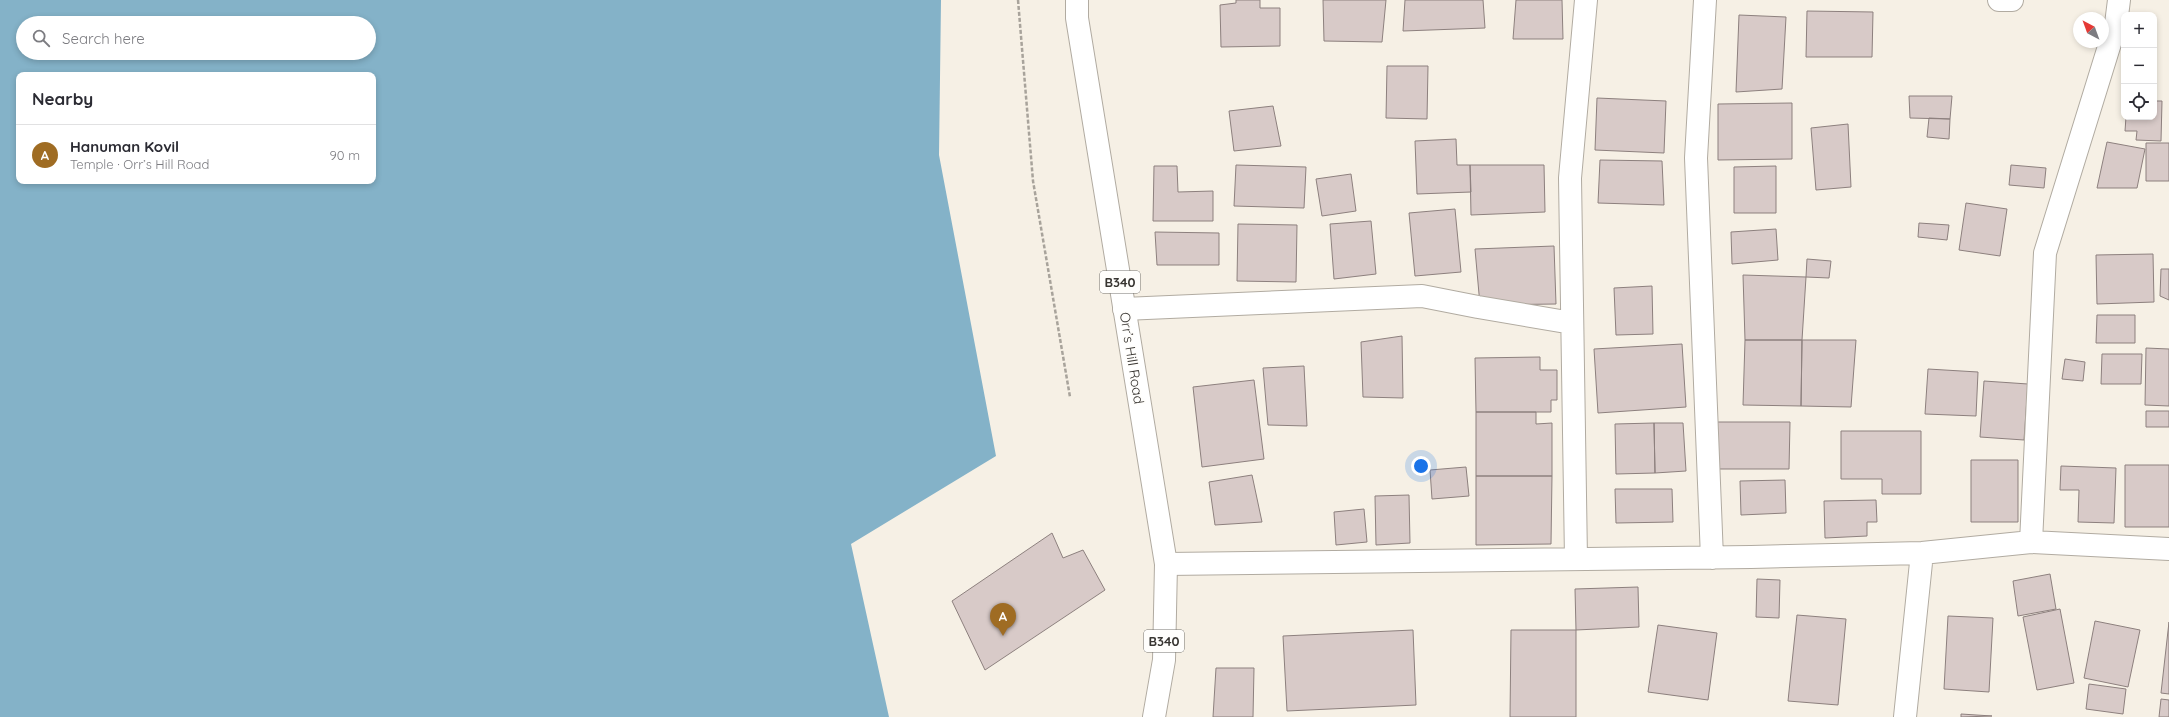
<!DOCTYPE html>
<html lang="en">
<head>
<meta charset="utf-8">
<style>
	:root { --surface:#fff; --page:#f2f2f3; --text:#2b2b33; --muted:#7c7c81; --line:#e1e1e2; --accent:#9f6c23 }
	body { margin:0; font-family:Quicksand,sans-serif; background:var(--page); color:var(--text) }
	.controls { position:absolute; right:12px; top:12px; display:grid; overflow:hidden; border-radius:8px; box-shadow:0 2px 6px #0003 }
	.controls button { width:36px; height:36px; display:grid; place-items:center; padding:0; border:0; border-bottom:1px solid var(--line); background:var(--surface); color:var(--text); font:20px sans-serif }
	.compass { position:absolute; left:2073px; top:12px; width:36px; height:36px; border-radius:50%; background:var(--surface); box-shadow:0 2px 6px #0003; rotate:319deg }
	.you { position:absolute; left:1421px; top:466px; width:14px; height:14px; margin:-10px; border:3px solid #fff; border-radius:50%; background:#1a73e8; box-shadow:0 0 0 6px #1a73e833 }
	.badge { display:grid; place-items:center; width:26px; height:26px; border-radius:50%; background:var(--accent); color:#fff; font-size:13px; font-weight:700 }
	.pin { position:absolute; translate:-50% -33px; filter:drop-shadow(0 1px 2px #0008) }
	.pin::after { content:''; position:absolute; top:21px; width:14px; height:12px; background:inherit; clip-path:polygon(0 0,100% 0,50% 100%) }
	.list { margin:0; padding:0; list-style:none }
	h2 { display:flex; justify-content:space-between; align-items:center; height:52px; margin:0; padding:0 16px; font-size:17px }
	h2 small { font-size:13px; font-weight:400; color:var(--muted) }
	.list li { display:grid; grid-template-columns:26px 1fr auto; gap:12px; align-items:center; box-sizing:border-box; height:60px; padding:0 16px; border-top:1px solid var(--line) }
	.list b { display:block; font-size:15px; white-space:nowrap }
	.list p { margin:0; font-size:13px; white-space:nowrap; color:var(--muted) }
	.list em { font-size:13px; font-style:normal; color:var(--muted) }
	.icon { flex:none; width:22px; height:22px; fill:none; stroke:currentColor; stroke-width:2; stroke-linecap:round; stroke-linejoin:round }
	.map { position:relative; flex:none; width:2169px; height:717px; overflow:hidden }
	.search { position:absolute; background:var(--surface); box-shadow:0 2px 6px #0003; left:16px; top:16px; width:360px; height:44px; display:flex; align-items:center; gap:10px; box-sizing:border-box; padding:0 14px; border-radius:22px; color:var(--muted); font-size:15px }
	.panel { position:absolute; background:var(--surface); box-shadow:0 2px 6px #0003; left:16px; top:72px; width:360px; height:112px; border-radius:8px }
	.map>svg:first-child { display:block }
</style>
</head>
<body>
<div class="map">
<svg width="2169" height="717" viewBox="0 0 2169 717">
	<rect width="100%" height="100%" fill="#f6f0e5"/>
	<path fill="#84b2c8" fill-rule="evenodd" d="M0 0H941L939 155 996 456 851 544 889 717H0ZM23 23H369V53H23ZM19 75H373V181H19Z"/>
	<path fill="#d8cac8" stroke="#8d807e" d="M1236 0H1260V8H1280V46L1221 47 1220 5 1236 3Z
		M1323 0H1386L1382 42 1324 41Z
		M1405 0H1483L1485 28 1403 31Z
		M1516 0H1562L1563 39H1513Z
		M1807 11 1873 12 1872 57H1806Z
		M1739 15 1786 17 1782 89 1736 92Z
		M1387 66H1428L1427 119 1386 118Z
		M1909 96H1952L1950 119 1910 118Z
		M1597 98 1666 101 1664 153 1595 150Z
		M2154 101H2162L2161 141 2136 140 2137 131H2125L2126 117H2154Z
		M1792 103V159L1718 160V104Z
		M1273 106 1281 146 1234 151 1229 111Z
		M1929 118 1950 119 1949 139 1927 137Z
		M1848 124 1851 187 1816 190 1811 128Z
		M1456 139 1457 165H1470L1471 192 1417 194 1415 141Z
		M2107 142 2145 149 2137 188H2097Z
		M2146 143H2169V181H2146Z
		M1600 160 1662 161 1664 205 1598 203Z
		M1236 165 1306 167 1304 208 1234 206Z
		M1470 165H1544L1545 212 1471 215Z
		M2011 165 2046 168 2044 188 2009 185Z
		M1154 166H1177L1178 192 1213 191V221H1153Z
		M1776 166V213H1734V167Z
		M1351 174 1356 211 1322 216 1316 179Z
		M1966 203 2007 209 2000 256 1959 250Z
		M1455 209 1461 272 1415 276 1409 213Z
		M1371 221 1376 274 1334 279 1330 224Z
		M1919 223 1949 225 1947 240 1918 237Z
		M1238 224 1297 225 1296 282 1237 281Z
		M1776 229 1778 260 1732 264 1731 232Z
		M1155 232 1219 233V265H1157Z
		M1554 246 1556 304 1480 305 1475 249Z
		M2153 254 2154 302 2097 304 2096 255Z
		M1807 259 1831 261 1829 278 1806 277Z
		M2161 269H2169V300L2160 296Z
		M1743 275 1806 277 1802 340H1745Z
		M1652 286 1653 334 1616 335 1614 288Z
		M2097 315H2135V343H2096Z
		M1402 336 1403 398 1363 397 1361 342Z
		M1745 340H1802L1801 406 1743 405Z
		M1802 340H1856L1851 407 1801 406Z
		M1682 344 1686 407 1598 413 1594 349Z
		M2146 348 2169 349V406L2145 405Z
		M2102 354H2142L2141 384H2101Z
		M1540 357V370H1557V400H1551V412H1476L1475 358Z
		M2065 359 2085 362 2083 381 2062 379Z
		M1304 366 1307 426 1268 425 1263 368Z
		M1928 369 1978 372 1976 416 1925 414Z
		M1254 380 1264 459 1202 467 1193 387Z
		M1984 381 2028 384 2024 440 1980 437Z
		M2146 411H2169V427H2146Z
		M1476 412H1536V424L1552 423V476H1476Z
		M1717 422H1790L1789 469H1717Z
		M1654 423H1683L1686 471 1655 473Z
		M1654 423 1655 473 1616 474 1615 424Z
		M1841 431H1921V494H1882V479H1841Z
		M1971 460H2018V522H1971Z
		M2125 465H2169V527H2125Z
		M2061 466 2116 468 2114 523 2078 522 2079 490H2060Z
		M1466 467 1469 496 1432 499 1430 470Z
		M1252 475 1262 522 1215 525 1209 482Z
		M1476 476H1552L1551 544 1476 545Z
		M1785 480 1786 513 1741 515 1740 481Z
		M1615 489H1672L1673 522 1616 523Z
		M1409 495 1410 543 1376 545 1375 496Z
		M1876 500 1877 522H1867V536L1825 538 1824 501Z
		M1364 509 1367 542 1336 545 1334 512Z
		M1052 533 1063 558 1083 550 1105 590 985 670 952 601Z
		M2050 574 2056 609 2018 616 2013 581Z
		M1757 579 1780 580 1779 618 1756 617Z
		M1638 587 1639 627 1576 630 1575 589Z
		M2060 609 2074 683 2037 690 2023 617Z
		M1797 615 1846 619 1838 705 1788 701Z
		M1948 616 1993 618 1989 692 1944 689Z
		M2095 621 2140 630 2128 687 2084 678Z
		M2169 622V694L2161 693Z
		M1658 625 1717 633 1708 700 1648 692Z
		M1413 630 1416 705 1287 711 1283 636Z
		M1511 630H1576V717H1510Z
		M1216 668H1254L1253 717H1213Z
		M2089 684 2126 689 2123 714 2086 709Z
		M2161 699 2169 700V717H2159Z
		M1961 714 1992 716 1961 717Z"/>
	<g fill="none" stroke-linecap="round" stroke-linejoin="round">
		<g stroke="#b1aba1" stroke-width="24">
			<path id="minor" d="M1705 0 1696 158 1712 558
				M1999 0H2012
				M1124 309 1422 296 1478 307 1572 323
				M2031 542 2045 253 2116 24 2119 0
				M1576 559 1570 178 1586 0
				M1166 564 1751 557 1922 553 2031 542 2169 549
				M1905 717 1922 553"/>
		</g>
		<g stroke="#b1aba1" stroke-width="24">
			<path id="major" d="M1077 0V18L1166 564 1164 660 1154 717"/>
		</g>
		<path stroke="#a8a39b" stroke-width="2.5" stroke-dasharray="4 2" stroke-linecap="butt" d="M1018 0 1033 181 1070 397"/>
		<use href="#minor" stroke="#fff" stroke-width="22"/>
		<use href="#major" stroke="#fff" stroke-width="22"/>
	</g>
	<g text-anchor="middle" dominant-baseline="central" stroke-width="3.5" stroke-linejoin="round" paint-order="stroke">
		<g fill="#fffefc" stroke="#74726f" stroke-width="1">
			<rect x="1100" y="271" width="40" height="22" rx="3"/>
			<rect x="1144" y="630" width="40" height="22" rx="3"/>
		</g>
		<g font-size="13" font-weight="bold" fill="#393632">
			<text x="1120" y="282">B340</text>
			<text x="1164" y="641">B340</text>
		</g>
		<g font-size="14" fill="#393632" stroke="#fffefc">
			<text transform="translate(1132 358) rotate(81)">Orr’s Hill Road</text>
		</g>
	</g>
</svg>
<div class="controls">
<button>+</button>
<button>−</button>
<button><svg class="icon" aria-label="locate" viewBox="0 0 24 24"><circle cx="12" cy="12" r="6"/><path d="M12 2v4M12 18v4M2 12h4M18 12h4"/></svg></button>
</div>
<svg class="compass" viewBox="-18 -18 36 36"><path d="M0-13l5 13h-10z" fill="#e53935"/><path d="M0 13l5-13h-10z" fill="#7c7c81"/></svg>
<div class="you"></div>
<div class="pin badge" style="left:1003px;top:636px">A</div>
<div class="search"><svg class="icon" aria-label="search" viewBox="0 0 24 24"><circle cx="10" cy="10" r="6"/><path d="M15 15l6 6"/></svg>Search here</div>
<section class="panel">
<h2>Nearby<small></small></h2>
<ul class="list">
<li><span class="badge">A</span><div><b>Hanuman Kovil</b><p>Temple · Orr’s Hill Road</p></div><em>90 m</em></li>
</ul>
</section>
</div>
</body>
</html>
